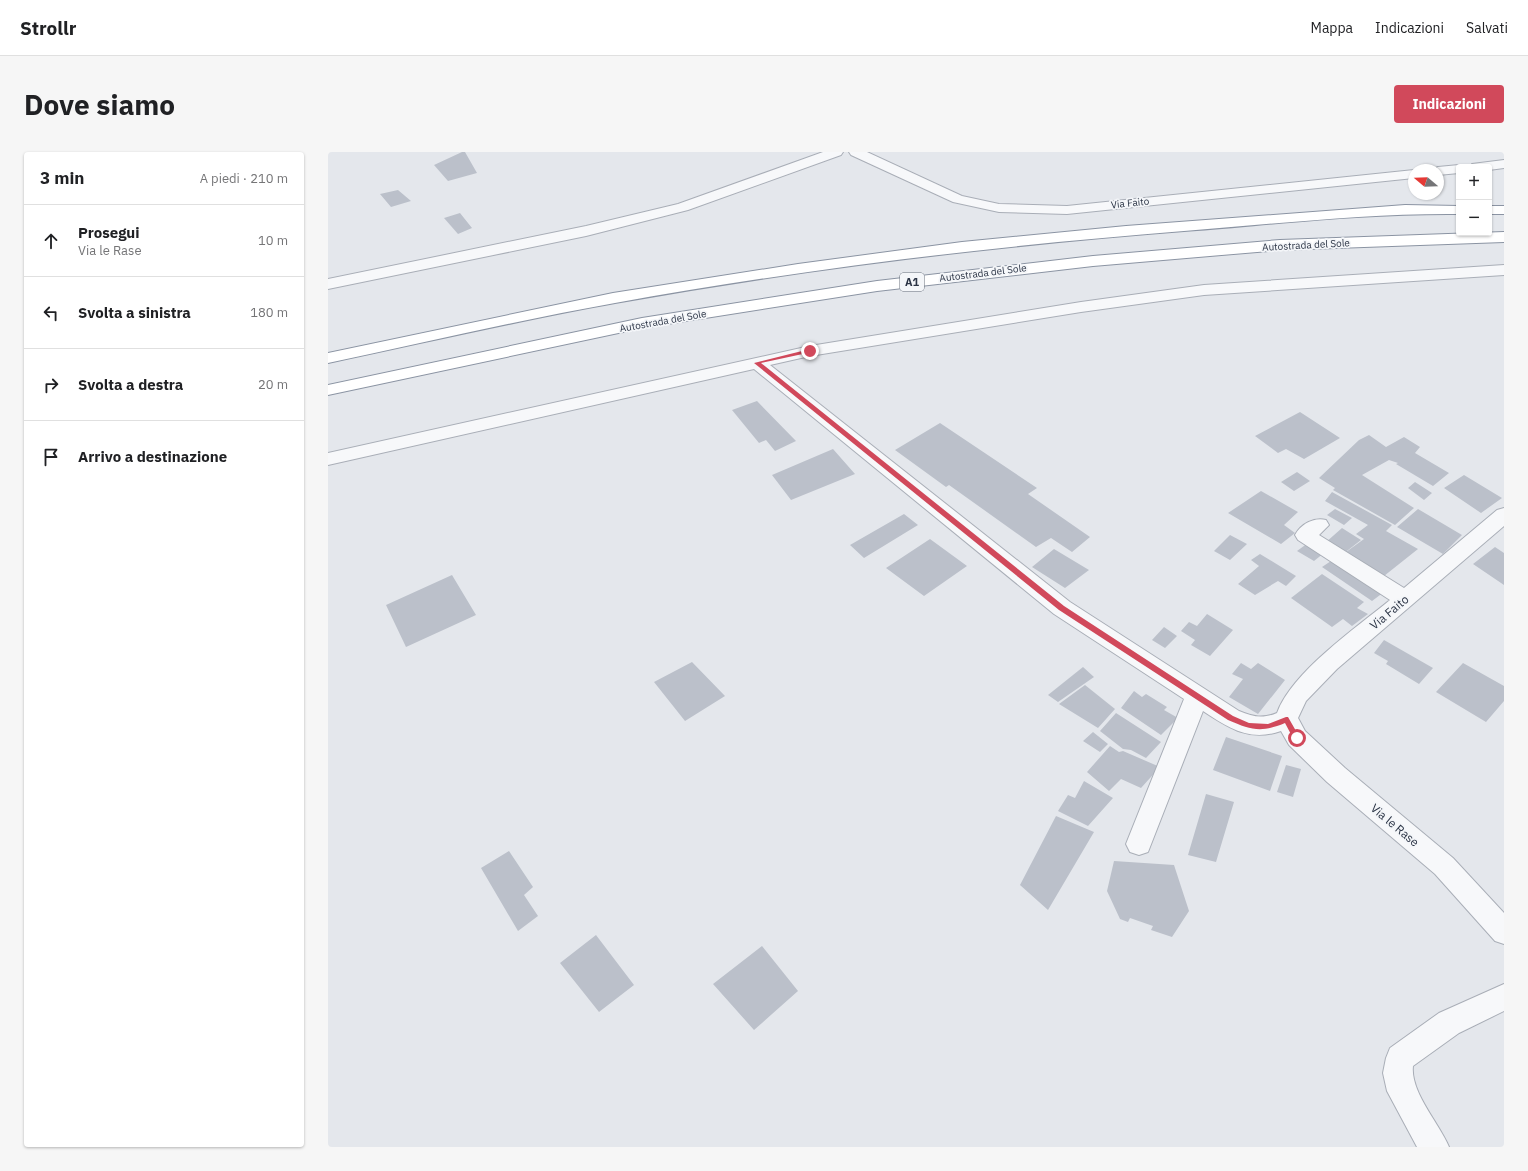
<!DOCTYPE html>
<html lang="it">
<head>
<meta charset="utf-8">
<style>
	:root { --surface:#fff; --page:#f6f6f6; --text:#202124; --muted:#757577; --line:#e0e0e0; --accent:#d1495b }
	body { margin:0; font-family:"IBM Plex Sans",sans-serif; background:var(--page); color:var(--text) }
	.controls { position:absolute; right:12px; top:12px; display:grid; overflow:hidden; border-radius:4px; box-shadow:0 1px 3px #0004 }
	.controls button { width:36px; height:36px; display:grid; place-items:center; padding:0; border:0; border-bottom:1px solid var(--line); background:var(--surface); color:var(--text); font:20px sans-serif }
	.compass { position:absolute; left:1080px; top:12px; width:36px; height:36px; border-radius:50%; background:var(--surface); box-shadow:0 1px 3px #0004; rotate:289deg }
	.stop { position:absolute; width:12px; height:12px; margin:-9px; border:3px solid #d1495b; border-radius:50%; background:#fff }
	.stop.end { background:#d1495b; border-color:#fff; box-shadow:0 1px 4px #0008 }
	.list { margin:0; padding:0; list-style:none }
	h2 { display:flex; justify-content:space-between; align-items:center; height:52px; margin:0; padding:0 16px; font-size:17px }
	h2 small { font-size:13px; font-weight:400; color:var(--muted) }
	.list li { display:grid; grid-template-columns:26px 1fr auto; gap:12px; align-items:center; box-sizing:border-box; height:72px; padding:0 16px; border-top:1px solid var(--line) }
	.list b { display:block; font-size:15px; white-space:nowrap }
	.list p { margin:0; font-size:13px; white-space:nowrap; color:var(--muted) }
	.list em { font-size:13px; font-style:normal; color:var(--muted) }
	.icon { flex:none; width:22px; height:22px; fill:none; stroke:currentColor; stroke-width:2; stroke-linecap:round; stroke-linejoin:round }
	.map { position:relative; flex:none; width:1176px; height:995px; overflow:hidden; border-radius:4px }
	header { display:flex; align-items:center; gap:24px; box-sizing:border-box; height:56px; padding:0 20px; background:var(--surface); border-bottom:1px solid var(--line) }
	header strong { font-size:19px }
	nav { display:flex; gap:22px; margin-inline-start:auto; font-size:14px }
	.intro { display:flex; align-items:center; justify-content:space-between; box-sizing:border-box; height:96px; padding:0 24px }
	h1 { margin:0; font-size:28px }
	.button { padding:10px 18px; border-radius:4px; background:var(--accent); color:#fff; font-size:14px; font-weight:700 }
	main { display:flex; gap:24px; padding:0 24px }
	aside { flex:1; background:var(--surface); border-radius:4px; box-shadow:0 1px 3px #0004 }
	.map>svg:first-child { display:block }
</style>
</head>
<body>
<header>
<strong>Strollr</strong>
<nav><a>Mappa</a><a>Indicazioni</a><a>Salvati</a></nav>
</header>
<div class="intro"><h1>Dove siamo</h1><a class="button">Indicazioni</a></div>
<main>
<aside>
<h2>3 min<small>A piedi · 210 m</small></h2>
<ul class="list">
<li><svg class="icon" aria-label="ahead" viewBox="0 0 24 24"><path d="M12 20V5M6 11l6-6 6 6"/></svg><div><b>Prosegui</b><p>Via le Rase</p></div><em>10 m</em></li>
<li><svg class="icon" aria-label="left" viewBox="0 0 24 24"><path d="M17 20v-9H6M10 6l-5 5 5 5"/></svg><div><b>Svolta a sinistra</b></div><em>180 m</em></li>
<li><svg class="icon" aria-label="right" viewBox="0 0 24 24"><path d="M7 20v-9h11M14 6l5 5-5 5"/></svg><div><b>Svolta a destra</b></div><em>20 m</em></li>
<li><svg class="icon" aria-label="arrive" viewBox="0 0 24 24"><path d="M6 21V4h12l-3 4 3 4H6"/></svg><div><b>Arrivo a destinazione</b></div></li>
</ul>
</aside>
<div class="map">
<svg width="1176" height="995" viewBox="0 0 1176 995">
	<rect width="100%" height="100%" fill="#e4e7ec"/>
	<path fill="#bbc0ca" d="M134 0H137L149 21 120 29 106 13Z
		M70 38 83 49 63 55 52 42Z
		M132 61 144 76 130 82 116 66Z
		M429 249 468 289 447 299 438 288 431 291 404 258Z
		M972 260 1012 286 976 307 958 297 950 301 927 284Z
		M612 271 709 336 700 342 762 385 744 400 723 386 708 395 621 333 618 335 567 298Z
		M1041 283 1058 295 1076 285 1092 295 1087 301 1121 321 1105 334 1068 312 1070 311 1061 308 1034 323 1086 356 1067 373 1005 338 1007 336 991 326 1031 288Z
		M505 297 527 322 463 348 444 323Z
		M969 320 982 329 966 339 953 330Z
		M1136 323 1174 346 1153 361 1116 336Z
		M1087 330 1104 341 1096 348 1080 336Z
		M933 339 970 360 956 373 967 381 953 392 900 361Z
		M1004 340 1064 373 1058 379 1090 397 1056 424 1018 400 1036 387 1028 382 1040 373 997 349Z
		M1007 357 1024 366 1016 373 999 363Z
		M1090 357 1134 383 1115 402 1069 375Z
		M576 362 590 373 536 406 522 393Z
		M1014 376 1033 388 1015 402 997 391Z
		M902 383 919 392 902 408 886 399Z
		M602 387 639 414 596 444 558 416Z
		M980 391 996 401 986 409 969 399Z
		M1167 395 1176 401V433L1145 412Z
		M726 397 761 418 737 436 704 415Z
		M932 402 968 424 958 434 950 429 927 443 910 432 931 414 923 408Z
		M1006 407 1056 440 1044 449 994 415Z
		M994 422 1036 450 1029 456 1040 462 1024 474 1015 467 1004 475 963 446Z
		M124 423 148 463 78 495 58 453Z
		M879 462 905 478 882 504 863 493 867 488 853 479 861 470 869 474Z
		M836 475 849 484 837 496 824 488Z
		M1056 488 1105 516 1091 532 1058 512 1060 509 1046 501Z
		M364 510 397 544 357 569 326 530Z
		M913 511 923 517 930 511 957 528 930 562 901 545 915 527 904 522Z
		M1135 511 1176 534V549L1158 570 1108 540Z
		M755 515 766 525 730 550 720 543Z
		M757 533 787 557 770 576 731 552Z
		M806 539 814 545 818 542 839 555 836 558 850 566 833 583 793 556Z
		M788 561 833 590 818 606 803 598 795 597 772 579Z
		M765 580 780 592 772 600 755 589Z
		M898 585 954 604 942 639 885 618Z
		M782 594 791 600 795 599 832 615 813 636 793 627 781 639 759 620Z
		M958 613 973 617 965 645 949 640Z
		M756 629 785 646 760 674 730 659 740 643 747 646Z
		M878 642 906 650 888 710 860 703Z
		M728 664 766 680 720 758 692 733Z
		M181 699 205 735 196 743 210 764 190 779 153 716Z
		M786 709 846 713 861 759 844 785 823 778 825 774 802 766 800 770 792 767 779 739Z
		M268 783 306 833 271 860 232 811Z
		M434 794 470 839 426 878 385 832Z"/>
	<g fill="none" stroke-linecap="round" stroke-linejoin="round">
		<g stroke="#a9aeb7" stroke-width="2">
			<path id="minor" d="M495 0H515L513 3 360 58 258 84 0 137V127L258 74 350 52Z
				M521 0H539L634 44 671 52 739 54 1086 18H1087L1086 26 739 62 671 60 625 50 523 3Z
				M1176 8V16L1161 18V15H1142L1144 12Z
				M1131 13 1137 15H1131V21L1110 23V18H1104L1110 15Z
				M1176 113V123L876 143 753 160 482 204 442 213 742 450 911 559C925 565 935 567 949 561 964 520 1028 476 1062 448L970 388 967 383C973 372 986 365 998 368L1001 373 991 383 1076 436 1169 358 1176 356V374L1009 517 978 549 970 566 977 579 1017 616 1125 706 1176 761V792L1167 789 1107 722 999 630 961 593 953 579C921 590 901 576 875 559L820 700 811 703 802 700 798 692 856 547 726 462 426 217 0 313V301L482 194 753 150 876 133Z
				M1176 832V859L1131 881 1085 914C1082 940 1111 971 1121 995H1089L1059 939 1055 921 1058 906 1062 896 1111 861Z"/>
		</g>
		<g stroke="#8b94a3" stroke-width="2">
			<path id="highway" d="M1077 53 1131 54V62C1039 61 948 72 856 79 665 94 475 117 287 151 191 168 95 191 0 211V201L285 141 470 112 634 90 798 74Z
				M1161 54H1176V62H1161Z
				M1176 80V90L952 98 765 114 549 139 314 176 0 243V233L314 166 549 129 765 104 952 88Z"/>
		</g>
		<use href="#minor" fill="#f7f8fa" fill-rule="evenodd"/>
		<use href="#highway" fill="#fff" fill-rule="evenodd"/>
	</g>
	<path fill="#d1495b" d="M482 197 484 200 433 211 736 454 905 564 921 571 940 572 958 565H960L972 586 971 588H966L957 571C933 581 923 578 900 568L731 458 426 211Z"/>
	<g text-anchor="middle" dominant-baseline="central" stroke-width="3.5" stroke-linejoin="round" paint-order="stroke">
		<g font-size="10" fill="#2b3445" stroke="#f4f6f9">
			<text transform="translate(802 51) rotate(-6)">Via Faito</text>
			<text transform="translate(978 93) rotate(-3)">Autostrada del Sole</text>
			<text transform="translate(655 121) rotate(-7)">Autostrada del Sole</text>
			<text transform="translate(335 169) rotate(-10)">Autostrada del Sole</text>
		</g>
		<rect fill="#f4f6f9" stroke="#676e7b" stroke-width="1" x="572" y="121" width="24" height="18" rx="3"/>
		<g font-size="11" font-weight="bold" fill="#2b3445">
			<text x="584" y="130">A1</text>
		</g>
		<g font-size="12" fill="#2b3445" stroke="#f4f6f9">
			<text transform="translate(1061 460) rotate(-40)">Via Faito</text>
			<text transform="translate(1067 673) rotate(40)">Via le Rase</text>
		</g>
	</g>
</svg>
<div class="controls">
<button>+</button>
<button>−</button>
</div>
<svg class="compass" viewBox="-18 -18 36 36"><path d="M0-13l5 13h-10z" fill="#e53935"/><path d="M0 13l5-13h-10z" fill="#757577"/></svg>
<div class="stop" style="left:969px;top:586px"></div>
<div class="stop end" style="left:482px;top:199px"></div>
</div>
</main>
</body>
</html>
